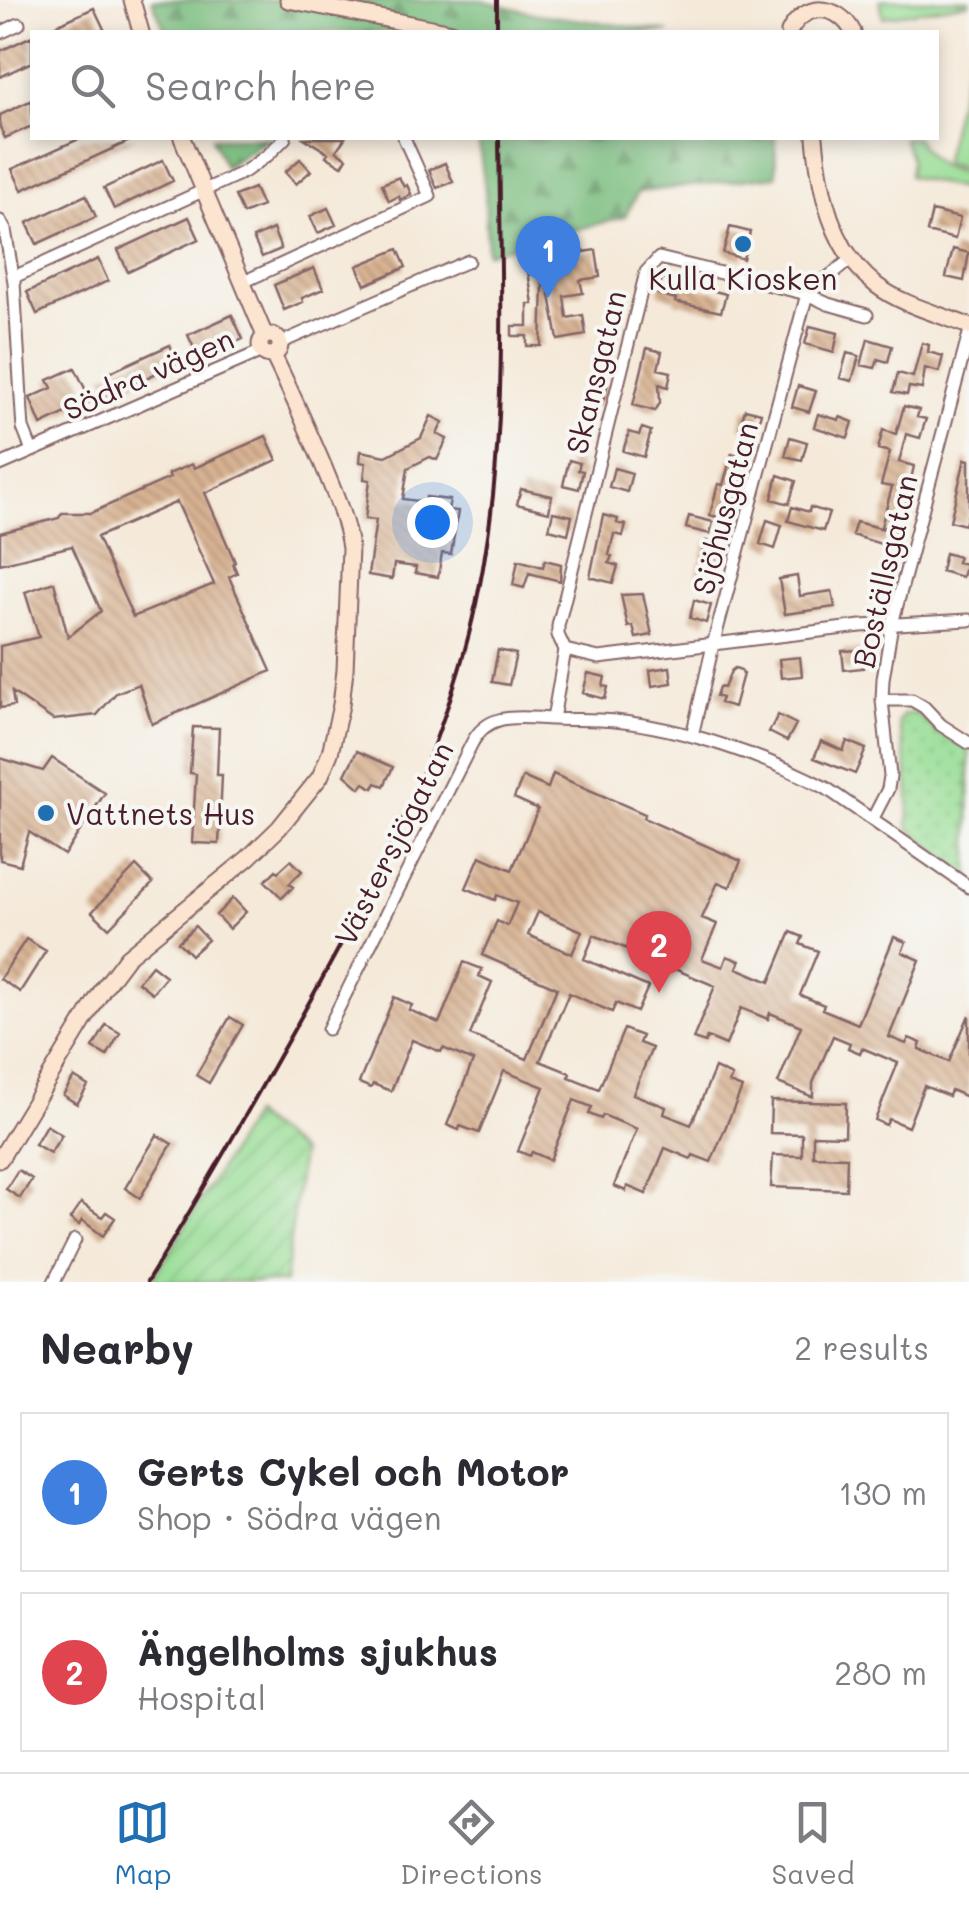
<!DOCTYPE html>
<html lang="en">
<head>
<meta charset="utf-8">
<style>
	:root { --surface:#fff; --page:#f2f2f3; --text:#2b2b33; --muted:#7c7c81; --line:#e1e1e2; --accent:#1f6fb2 }
	body { margin:0; font-family:Mali,sans-serif; background:var(--page); color:var(--text) }
	.you { position:absolute; left:432px; top:522px; width:35px; height:35px; margin:-25px; border:8px solid #fff; border-radius:50%; background:#1a73e8; box-shadow:0 0 0 15px #1a73e833 }
	.badge { display:grid; place-items:center; width:65px; height:65px; border-radius:50%; background:var(--accent); color:#fff; font-size:32px; font-weight:700 }
	.pin { position:absolute; translate:-50% -82px; filter:drop-shadow(0 2px 5px #0008) }
	.pin::after { content:''; position:absolute; top:52px; width:35px; height:30px; background:inherit; clip-path:polygon(0 0,100% 0,50% 100%) }
	.list { margin:0; padding:0; list-style:none }
	h2 { display:flex; justify-content:space-between; align-items:center; height:130px; margin:0; padding:0 40px; font-size:42px }
	h2 small { font-size:32px; font-weight:400; color:var(--muted) }
	.list li { display:grid; grid-template-columns:65px 1fr auto; gap:30px; align-items:center; box-sizing:border-box; height:160px; margin:0 20px 20px; padding:0 20px; border:2px solid var(--line); border-radius:0px }
	.list b { display:block; font-size:38px; white-space:nowrap }
	.list p { margin:0; font-size:32px; white-space:nowrap; color:var(--muted) }
	.list em { font-size:32px; font-style:normal; color:var(--muted) }
	.icon { flex:none; width:55px; height:55px; fill:none; stroke:currentColor; stroke-width:2; stroke-linecap:round; stroke-linejoin:round }
	.map { position:relative; flex:none; width:969px; height:1282px; overflow:hidden }
	.search { position:absolute; background:var(--surface); box-shadow:0 5px 15px #0003; left:30px; right:30px; top:30px; height:110px; display:flex; align-items:center; gap:25px; box-sizing:border-box; padding:0 35px; border-radius:0px; color:var(--muted); font-size:38px }
	.sheet { height:490px; background:var(--surface) }
	nav { display:flex; justify-content:space-around; align-items:center; box-sizing:border-box; height:140px; border-top:2px solid var(--line); background:var(--surface); font-size:28px; color:var(--muted) }
	nav a { display:grid; justify-items:center; gap:5px }
	nav .on { color:var(--accent) }
	.map>svg:first-child { display:block }
</style>
</head>
<body>
<div class="map">
<svg width="969" height="1282" viewBox="0 0 969 1282">
	<defs>
		<pattern id="forest-firs" width="22" height="20" patternUnits="userSpaceOnUse" patternTransform="scale(2.5)"><rect width="22" height="20" fill="#7abd7f"/><path d="M5 1l3.5 6h-7zM16 11l3.5 6h-7z" fill="#669968"/></pattern>
		<pattern id="park-dots" width="8" height="8" patternUnits="userSpaceOnUse" patternTransform="scale(2.5)"><rect width="8" height="8" fill="#99de96"/><path d="M2 2h.1M6 6h.1" fill="none" stroke="#85be81" stroke-width="1.8" stroke-linecap="round"/></pattern>
		<pattern id="garden-furrows" width="10" height="10" patternUnits="userSpaceOnUse" patternTransform="scale(2.5)"><rect width="10" height="10" fill="#99de96"/><path d="M-1 1l2-2M0 10L10 0M9 11l2-2" fill="none" stroke="#85be81"/></pattern>
		<pattern id="building-back-hatch" width="6" height="6" patternUnits="userSpaceOnUse" patternTransform="scale(2.5)"><rect width="6" height="6" fill="#d8b393"/><path d="M-1 5l2 2M0 0l6 6M5-1l2 2" fill="none" stroke="#b19178"/></pattern>
	</defs>
	<rect width="100%" height="100%" fill="#f6f6f2"/>
	<filter id="ink" filterUnits="userSpaceOnUse"><feTurbulence type="fractalNoise" baseFrequency=".01" numOctaves="2"/><feDisplacementMap in="SourceGraphic" scale="20" xChannelSelector="R" yChannelSelector="G"/><feConvolveMatrix kernelMatrix="1 2 1 2 8 2 1 2 1" color-interpolation-filters="sRGB"/></filter>
	<filter id="wash" filterUnits="userSpaceOnUse"><feTurbulence type="fractalNoise" baseFrequency=".0048" numOctaves="4" result="noise"/><feDisplacementMap in="SourceGraphic" scale="40" xChannelSelector="R" yChannelSelector="G"/><feGaussianBlur stdDeviation="2.25" result="paint"/><feColorMatrix in="noise" values="0 0 0 0 0 0 0 0 0 0 0 0 0 0 0 0 0 1.4 0 .05"/><feComposite in="paint" operator="in"/></filter>
	<g filter="url(#wash)">
		<rect width="100%" height="100%" fill="#f5eada"/>
		<path fill="#99de96" stroke="#727e60" stroke-width="2.5" d="M880 0H969V3L883 17Z
			M969 56V170L943 163Z
			M903 138H916C932 164 939 167 969 175V191L909 176 911 160Z"/>
		<path fill="url(#forest-firs)" stroke="#626e55" stroke-width="2.5" d="M152 0H481L537 14 669 32H166Z
			M212 138H270L225 167Z
			M478 138H775L776 176 638 192 625 217 487 253 485 189Z"/>
		<path fill="url(#park-dots)" stroke="#727e60" stroke-width="2.5" d="M915 712 937 732 969 750V879L908 827C912 793 906 756 898 722L903 715Z"/>
		<path fill="url(#garden-furrows)" stroke="#727e60" stroke-width="2.5" d="M252 1115 301 1153 285 1282H151Z"/>
		<g id="blocks">
			<path fill="url(#building-back-hatch)" fill-rule="evenodd" d="M94 8 104 29 96 32H41Z
				M32 36V62L0 77V51Z
				M32 100V126L5 138 0 127V115Z
				M81 138H136L22 190 12 169Z
				M304 138H345L336 151 347 158 342 166 326 156 328 153Z
				M300 159 311 171 296 184 285 172Z
				M163 160 173 181 114 209 104 188Z
				M445 163 453 182 437 188 429 170Z
				M399 177 404 187 407 185 411 194 400 200 399 196 389 201 382 184Z
				M254 188 262 206 243 214 235 196Z
				M86 195 96 217 37 244 27 223Z
				M328 208 336 225 318 233 310 216Z
				M932 211 960 218 955 239 927 232Z
				M189 217 199 239 128 272 118 250Z
				M730 227 750 232 743 259 723 253Z
				M273 229 281 249 262 257 253 238Z
				M398 249 406 267 365 285 357 266Z
				M953 249 969 253 964 281 946 277Z
				M596 250 600 277 580 280 583 293 564 296 567 318 583 315 586 335 558 340 548 284H543L541 346H527V336H512V326H528V304H533L528 271 544 268 542 259Z
				M98 259 108 281 37 314 27 292Z
				M314 268 323 289 302 298 303 302 284 310 274 285Z
				M662 278 726 294 721 312 675 302 676 299 658 294Z
				M232 315 243 339 199 359 188 335Z
				M810 326 838 333 834 352 805 344Z
				M868 339 892 346 888 362 878 359 875 368 861 365Z
				M922 343 929 345 928 352 943 356 939 372 925 368 922 389 909 387 907 395 893 392 898 373 913 377Z
				M170 345 178 363 112 394 104 375Z
				M647 348 662 352 658 369 671 372 668 387 659 384 660 403 655 411 633 405Z
				M847 353 859 356 852 381 840 378Z
				M75 368 91 401 41 425 30 398 52 388 48 380Z
				M591 382 607 386 602 405 586 401Z
				M798 386 816 391 809 412 792 407Z
				M904 406 919 410 917 417 926 419 920 438 906 434 899 462 914 466 899 532 881 527 892 487 881 485 890 452 878 449 883 430 896 434Z
				M745 409 761 413 756 432 740 427Z
				M818 414 839 420 840 417 853 422 848 438 814 427Z
				M431 416 443 422 437 434 447 439 437 460 430 457 408 468 403 499 425 502 426 497 450 500 448 510 458 511 451 554 442 553 438 577 415 573 416 567 394 564 392 579 368 575 376 520 365 519 370 480 364 479 366 463 360 462 361 451 386 456 421 438Z
				M642 428 651 431 644 457 623 451 629 432 639 435Z
				M266 436 277 460 205 493 235 562 233 564 237 573 229 577 271 671 152 724 139 684 116 693 97 715 53 720 12 692 14 706 0 708V646L39 637 25 592 54 582 68 637 101 611 72 546 0 564V533L59 518 62 513H91L170 478 168 474 192 464 194 468ZM177 502 214 584 133 617 97 537Z
				M790 437 807 442 802 460 785 456Z
				M732 453 748 458 733 516 729 515 728 520 710 515 718 484 723 485Z
				M965 459 969 460V510L965 525 950 521Z
				M569 460 580 463 578 470 583 471 579 489 563 485Z
				M614 468 632 473 627 492 609 487Z
				M778 475 796 481 789 504 772 499Z
				M521 489 552 496 549 512 517 504Z
				M792 507 809 512 810 507 829 513 823 531 788 521Z
				M553 512 572 516 568 534 549 529Z
				M603 515 618 519 617 523 626 525 623 536 614 534 609 555 612 556 609 563 618 566 613 583 590 577Z
				M689 516 713 522 710 534 686 528Z
				M767 520 782 525 775 549 760 544Z
				M856 522 888 530 884 545 852 535Z
				M706 541 725 546 719 568 714 572 712 581 696 577Z
				M945 553 959 557 957 562 966 564 962 577 941 571Z
				M518 560 543 567 545 560 561 564 560 581 529 573 524 588 513 585Z
				M797 576 800 596 832 591 835 607 785 614 779 579Z
				M643 594 652 635 636 638 633 626 628 627 621 595Z
				M694 600 711 605 706 623 690 618Z
				M498 650 516 654 509 685 492 682Z
				M861 650 863 668 844 670 842 651Z
				M800 657 802 676 781 678 779 659Z
				M670 667 672 683 652 686 650 670Z
				M735 668 741 670 743 674 734 707 720 703 722 698 716 696 719 687 724 688 731 671Z
				M588 673 605 677 603 686 608 687 605 699 583 693Z
				M778 715 796 724 787 741 769 732Z
				M193 727 219 728 217 775H222L219 844 192 843 196 774 190 773Z
				M821 741 843 751 847 741 866 749 855 774 814 758Z
				M357 751 393 767 384 786 376 783 373 788 364 783 360 788 345 775Z
				M0 758 43 771 52 758 105 793 64 855 29 832 20 865 0 860Z
				M553 774 645 814 643 818 741 861 730 887 718 882 702 918 717 924 702 959 723 967 727 956 740 961 737 968 770 982 791 932 803 937 800 944 818 951 800 995 824 1005 822 1009 858 1024 894 937 906 942 902 952 920 960 889 1037 906 1044 909 1038 921 1043 919 1049 949 1062 969 1015V1098L951 1090 949 1096 924 1086 908 1127 889 1119 886 1125 875 1120 898 1063 862 1048 860 1053 848 1048 850 1043 833 1036 813 1083V1097L778 1083 801 1026 770 1013 768 1019 741 1008 726 1045 707 1037 705 1043 693 1039 715 986 594 935 584 959 648 987 637 1012 616 1003 612 1012 569 993 540 1061 570 1073 569 1077 599 1089 624 1029 642 1036 639 1043 652 1048 633 1094 666 1107 664 1114 691 1125 715 1068 732 1076 729 1083 742 1088 711 1162 693 1155 691 1159 665 1148 646 1194 627 1186 626 1191 614 1186 637 1129 603 1115 601 1119 589 1114 592 1107 574 1100 550 1160 532 1152 530 1156 518 1151 544 1087 504 1071 479 1133 460 1126 459 1130 447 1125 473 1061 443 1048 441 1052 412 1040 391 1091 373 1084 371 1088 359 1083 394 997 412 1005 409 1010 439 1023 464 962 482 969 479 976 492 982 470 1035 527 1059 557 988 482 955 497 921 507 926 517 903 497 895 495 900 466 888 480 856 512 870 538 809 514 798 523 777 548 788ZM538 912 582 931 572 954 528 935Z
				M291 860 302 871 289 884 293 887 282 898 265 881 276 870 278 872Z
				M136 866 153 883 109 928 92 912Z
				M233 898 246 912 229 929 216 915Z
				M195 926 208 940 191 955 178 942Z
				M26 939 46 951 20 992 0 979Z
				M152 965 166 976 152 993 138 982Z
				M230 1017 243 1025 209 1083 196 1075Z
				M106 1025 120 1033 107 1056 93 1048Z
				M74 1077 88 1086 77 1104 63 1095Z
				M771 1101 846 1103 845 1136 813 1135V1156L847 1157 846 1190 771 1187 773 1155 802 1156V1134L770 1133Z
				M46 1125 62 1135 50 1153 35 1144Z
				M157 1135 172 1144 140 1198 125 1188Z
				M18 1170 32 1179 20 1198 6 1189Z
				M81 1203 102 1217 106 1212 115 1218 103 1236 82 1220 79 1225 70 1219Z"/>
		</g>
	</g>
	<g filter="url(#ink)">
		<use href="#blocks" fill-opacity="0" stroke="#866668" stroke-width="2.5"/>
		<g fill="none" stroke-linecap="round" stroke-linejoin="round">
			<g stroke="#866668" stroke-width="15">
				<path id="street" d="M0 33 19 24
					M0 221 5 230 14 282 22 414 23 428 32 451
					M14 277 244 172 268 155 285 138
					M243 282 430 196 404 138
					M280 343 468 261
					M0 465 262 351
					M565 650 558 635V626L646 272 659 258 807 294 851 259
					M565 650 599 658 861 626 969 620
					M882 700H912L924 707 941 725 969 743
					M553 719 565 650
					M692 736 713 645 807 294 828 304 867 315
					M872 820 888 789 890 776 882 700 883 679 892 624 969 334
					M328 1029 472 743C489 710 521 718 553 719 574 720 594 719 615 721 683 728 765 756 826 788L969 887
					M54 1282 75 1240"/>
			</g>
			<g stroke="#866668" stroke-width="19">
				<path id="secondary" d="M132 0 141 32
					M288 0 452 32
					M789 32C804 2 838 3 853 32
					M182 138 265 336
					M815 138C820 191 831 249 876 285 902 305 939 314 969 326
					M260 345a10 10 0 1 1 20 0a10 10 0 1 1-20 0Z
					M0 1159 103 989 127 957 248 858 279 828 320 777 330 753 341 705 345 670 350 548C346 519 334 492 323 465 307 428 291 391 273 355"/>
			</g>
			<use href="#street" stroke="#fff" stroke-width="11"/>
			<use href="#secondary" stroke="#fce5d0" stroke-width="15"/>
			<path stroke="#4a1f2b" stroke-width="4" d="M497 0V32
				M147 1282C196 1203 242 1122 288 1040 361 911 432 780 469 634 510 472 501 303 499 138"/>
		</g>
	</g>
	<g fill="#1f6fb2" stroke="#f6f6f2" stroke-width="4">
		<circle cx="743" cy="244" r="10"/>
		<circle cx="46" cy="813" r="10"/>
	</g>
	<g text-anchor="middle" dominant-baseline="central" stroke-width="8" stroke-linejoin="round" paint-order="stroke">
		<g font-size="30" fill="#4a1f2b" stroke="#f6f6f2">
			<text x="743" y="278">Kulla Kiosken</text>
			<text x="66" y="813" text-anchor="start">Vattnets Hus</text>
		</g>
		<g font-size="30" fill="#4a1f2b" stroke="#f6f6f2">
			<text transform="translate(595 372) rotate(-76)">Skansgatan</text>
			<text transform="translate(148 373) rotate(-24)">Södra vägen</text>
			<text transform="translate(724 508) rotate(-75)">Sjöhusgatan</text>
			<text transform="translate(884 571) rotate(-77)">Boställsgatan</text>
			<text transform="translate(393 843) rotate(-63)">Västersjögatan</text>
		</g>
	</g>
</svg>
<div class="you"></div>
<div class="pin badge" style="left:548px;top:298px;background:#3f7fe0">1</div>
<div class="pin badge" style="left:659px;top:993px;background:#e0444e">2</div>
<div class="search"><svg class="icon" aria-label="search" viewBox="0 0 24 24"><circle cx="10" cy="10" r="6"/><path d="M15 15l6 6"/></svg>Search here</div>
</div>
<section class="sheet">
<h2>Nearby<small>2 results</small></h2>
<ul class="list">
<li><span class="badge" style="background:#3f7fe0">1</span><div><b>Gerts Cykel och Motor</b><p>Shop · Södra vägen</p></div><em>130 m</em></li>
<li><span class="badge" style="background:#e0444e">2</span><div><b>Ängelholms sjukhus</b><p>Hospital</p></div><em>280 m</em></li>
</ul>
</section>
<nav>
<a class="on"><svg class="icon" aria-label="map" viewBox="0 0 24 24"><path d="M3 6l6-2 6 2 6-2v14l-6 2-6-2-6 2zM9 4v14M15 6v14"/></svg>Map</a>
<a><svg class="icon" aria-label="directions" viewBox="0 0 24 24"><path d="M12 3l9 9-9 9-9-9zM9 14v-3h6M13 9l2 2-2 2"/></svg>Directions</a>
<a><svg class="icon" aria-label="saved" viewBox="0 0 24 24"><path d="M7 4h10v16l-5-4-5 4z"/></svg>Saved</a>
</nav>
</body>
</html>
